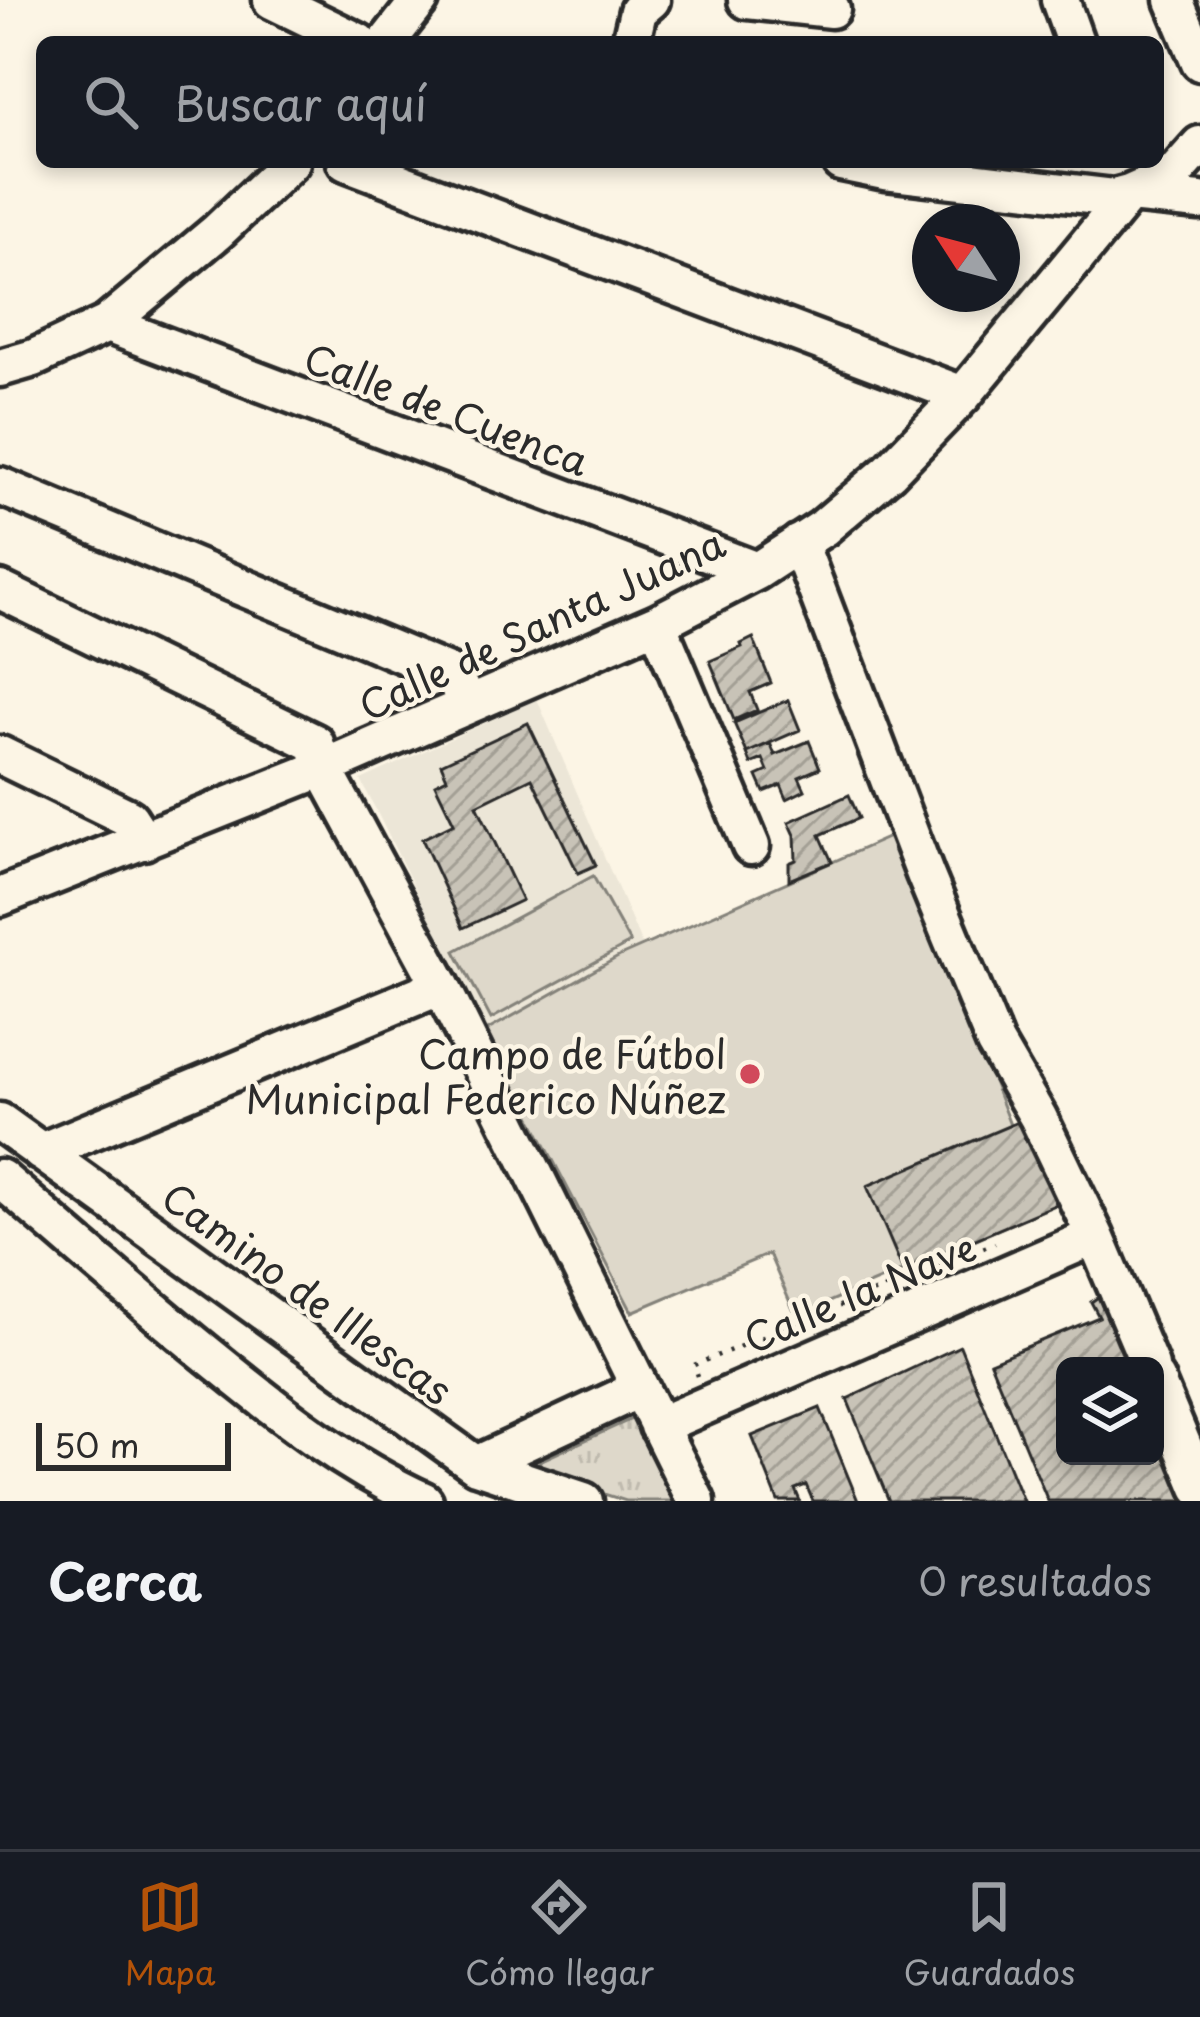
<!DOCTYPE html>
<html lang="es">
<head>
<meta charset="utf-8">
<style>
	:root { --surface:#171b24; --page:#242831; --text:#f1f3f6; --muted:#9ea1a6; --line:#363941; --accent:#b45309 }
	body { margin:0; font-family:"Playpen Sans",sans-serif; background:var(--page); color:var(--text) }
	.controls { position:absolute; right:36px; bottom:36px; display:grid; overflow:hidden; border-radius:18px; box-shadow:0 6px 18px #0003 }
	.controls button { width:108px; height:108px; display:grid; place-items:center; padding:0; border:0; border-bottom:3px solid var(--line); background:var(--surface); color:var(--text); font:60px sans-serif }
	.compass { position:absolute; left:912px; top:204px; width:108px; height:108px; border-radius:50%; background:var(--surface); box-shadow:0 6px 18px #0003; rotate:306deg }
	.scale { position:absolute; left:36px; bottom:30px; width:195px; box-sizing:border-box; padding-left:12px; border:6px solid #2b2b2b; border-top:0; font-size:33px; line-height:42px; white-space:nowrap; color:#2b2b2b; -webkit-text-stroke:9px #fcf5e5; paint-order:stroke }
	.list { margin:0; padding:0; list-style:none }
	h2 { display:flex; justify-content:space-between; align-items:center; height:156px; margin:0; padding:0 48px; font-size:51px }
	h2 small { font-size:39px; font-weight:400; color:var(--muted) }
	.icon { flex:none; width:66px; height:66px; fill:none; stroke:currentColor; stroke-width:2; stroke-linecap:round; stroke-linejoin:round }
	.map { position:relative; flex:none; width:1200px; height:1501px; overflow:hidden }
	.search { position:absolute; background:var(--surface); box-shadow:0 6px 18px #0003; left:36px; right:36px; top:36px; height:132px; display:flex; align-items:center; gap:30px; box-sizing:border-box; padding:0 42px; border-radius:18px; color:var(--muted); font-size:45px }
	.sheet { height:348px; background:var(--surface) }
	nav { display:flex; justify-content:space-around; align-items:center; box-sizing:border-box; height:168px; border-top:3px solid var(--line); background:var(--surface); font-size:33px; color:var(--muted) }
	nav a { display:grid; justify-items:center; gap:6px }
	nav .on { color:var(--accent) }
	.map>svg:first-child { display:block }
</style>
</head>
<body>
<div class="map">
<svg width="1200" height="1501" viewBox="0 0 1200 1501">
	<defs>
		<pattern id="park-tufts" width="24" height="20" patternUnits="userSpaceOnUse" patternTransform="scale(3)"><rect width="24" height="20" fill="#ded8ca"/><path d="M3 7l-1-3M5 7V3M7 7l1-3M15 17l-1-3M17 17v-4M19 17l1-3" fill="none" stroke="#bfbaae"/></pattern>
		<pattern id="building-hatch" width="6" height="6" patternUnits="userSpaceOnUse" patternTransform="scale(3)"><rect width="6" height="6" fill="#c8c3b7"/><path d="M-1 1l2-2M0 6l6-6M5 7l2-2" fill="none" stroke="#a39f95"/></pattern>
	</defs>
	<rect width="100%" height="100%" fill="#fcf5e5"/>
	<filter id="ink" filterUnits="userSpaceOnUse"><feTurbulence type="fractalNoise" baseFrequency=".00833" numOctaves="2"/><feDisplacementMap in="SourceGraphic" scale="24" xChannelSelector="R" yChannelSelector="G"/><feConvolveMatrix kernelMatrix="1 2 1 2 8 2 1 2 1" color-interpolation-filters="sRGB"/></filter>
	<g filter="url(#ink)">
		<path fill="#ece6d7" d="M537 699 642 945 486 1031 361 780Z"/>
		<path fill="url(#park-tufts)" stroke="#84827a" stroke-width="3" d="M634 1418 676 1501H626L537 1473 540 1461Z"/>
		<path fill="#ded8ca" stroke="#84827a" stroke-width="3" d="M896 834 1010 1125 1062 1202 796 1316 769 1254 632 1312 486 1031 620 956Z
			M593 876 630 943 491 1019 455 951Z"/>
		<path fill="url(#building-hatch)" stroke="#2b2b2b" stroke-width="3" d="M753 638 771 683 750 692 757 710 734 720 710 661 742 647 741 644Z
			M788 700 800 730 747 753 734 723Z
			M528 723 596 865 578 873 532 778 477 805 522 900 463 928 422 839 454 823 435 784 447 778 441 764Z
			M809 741 820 768 799 777 805 790 787 799 781 785 764 792 757 776 768 771 763 759 751 764 747 753 770 743 775 755Z
			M849 795 859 818 820 835 832 862 789 880V863L796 860 795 835 789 822Z
			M1027 1118 1062 1202 903 1270 867 1186Z
			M1107 1291 1136 1366H1065V1456H1155V1414L1189 1501H1048L990 1362 1099 1317 1091 1302Z
			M960 1346 1023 1501H889L847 1399Z
			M820 1408 858 1501H813L806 1485 795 1489 800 1501H778L752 1436Z"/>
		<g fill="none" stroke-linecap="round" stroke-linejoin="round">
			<g stroke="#2b2b2b" stroke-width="45">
				<path id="minor" d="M272 0 358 42
					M747 0 831 9
					M1060 0 1075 42
					M1174 0 1200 62
					M387 42 420 0
					M631 42 638 11 651 0
					M346 162 963 395
					M841 162 885 171 1114 198 1129 194 1200 201
					M107 324 757 571
					M0 368 34 358 107 324 217 232 291 162
					M0 486 455 676 466 705
					M799 543 925 874 995 1043 1038 1117 1095 1236 1150 1366
					M0 590 315 743 323 768 441 986 696 1501
					M657 623 751 846
					M0 755 129 818 144 841
					M0 897 323 768 657 623 757 571 823 528 890 471 963 395 1129 194 1174 174 1200 145
					M0 1122 476 1465 584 1501
					M41 1152 441 986
					M0 1178C72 1240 143 1303 218 1363 283 1416 347 1466 424 1501
					M1155 1379 1200 1487
					M658 1426 1095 1236
					M476 1465 639 1389"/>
			</g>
			<path stroke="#2b2b2b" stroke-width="4.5" stroke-dasharray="3 9" stroke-linecap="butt" d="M698 1376 694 1365 995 1243"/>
			<use href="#minor" stroke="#fcf5e5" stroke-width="36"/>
		</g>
	</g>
	<circle fill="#d1495b" stroke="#fcf5e5" stroke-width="4.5" cx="750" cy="1074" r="12"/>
	<g text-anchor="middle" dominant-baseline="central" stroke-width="9" stroke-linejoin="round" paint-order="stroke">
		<g font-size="39" fill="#2b2b2b" stroke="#fcf5e5">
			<text transform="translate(447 408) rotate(21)">Calle de Cuenca</text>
			<text transform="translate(541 623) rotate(-25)">Calle de Santa Juana</text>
			<text transform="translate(859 1291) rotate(-23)">Calle la Nave</text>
			<text transform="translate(308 1292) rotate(36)">Camino de Illescas</text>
		</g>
		<g font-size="39" fill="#2b2b2b" stroke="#fcf5e5" text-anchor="end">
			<text x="726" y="1052">Campo de Fútbol<tspan x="726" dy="45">Municipal Federico Núñez</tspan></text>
		</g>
	</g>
</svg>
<div class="controls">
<button><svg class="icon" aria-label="layers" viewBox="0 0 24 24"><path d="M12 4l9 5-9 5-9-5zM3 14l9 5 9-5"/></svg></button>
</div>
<svg class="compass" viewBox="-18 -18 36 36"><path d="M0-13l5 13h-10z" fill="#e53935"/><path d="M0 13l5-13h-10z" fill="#9ea1a6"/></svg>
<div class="scale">50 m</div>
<div class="search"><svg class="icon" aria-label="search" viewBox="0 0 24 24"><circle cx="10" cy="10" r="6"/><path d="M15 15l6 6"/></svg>Buscar aquí</div>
</div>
<section class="sheet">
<h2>Cerca<small>0 resultados</small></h2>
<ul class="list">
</ul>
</section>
<nav>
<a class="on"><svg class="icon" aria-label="map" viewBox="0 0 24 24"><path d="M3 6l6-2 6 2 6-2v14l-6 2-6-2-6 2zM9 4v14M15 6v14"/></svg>Mapa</a>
<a><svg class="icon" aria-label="directions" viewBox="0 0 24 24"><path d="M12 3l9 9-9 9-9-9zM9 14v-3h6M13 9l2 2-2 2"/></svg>Cómo llegar</a>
<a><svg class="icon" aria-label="saved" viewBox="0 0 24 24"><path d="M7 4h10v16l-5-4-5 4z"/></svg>Guardados</a>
</nav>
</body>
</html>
